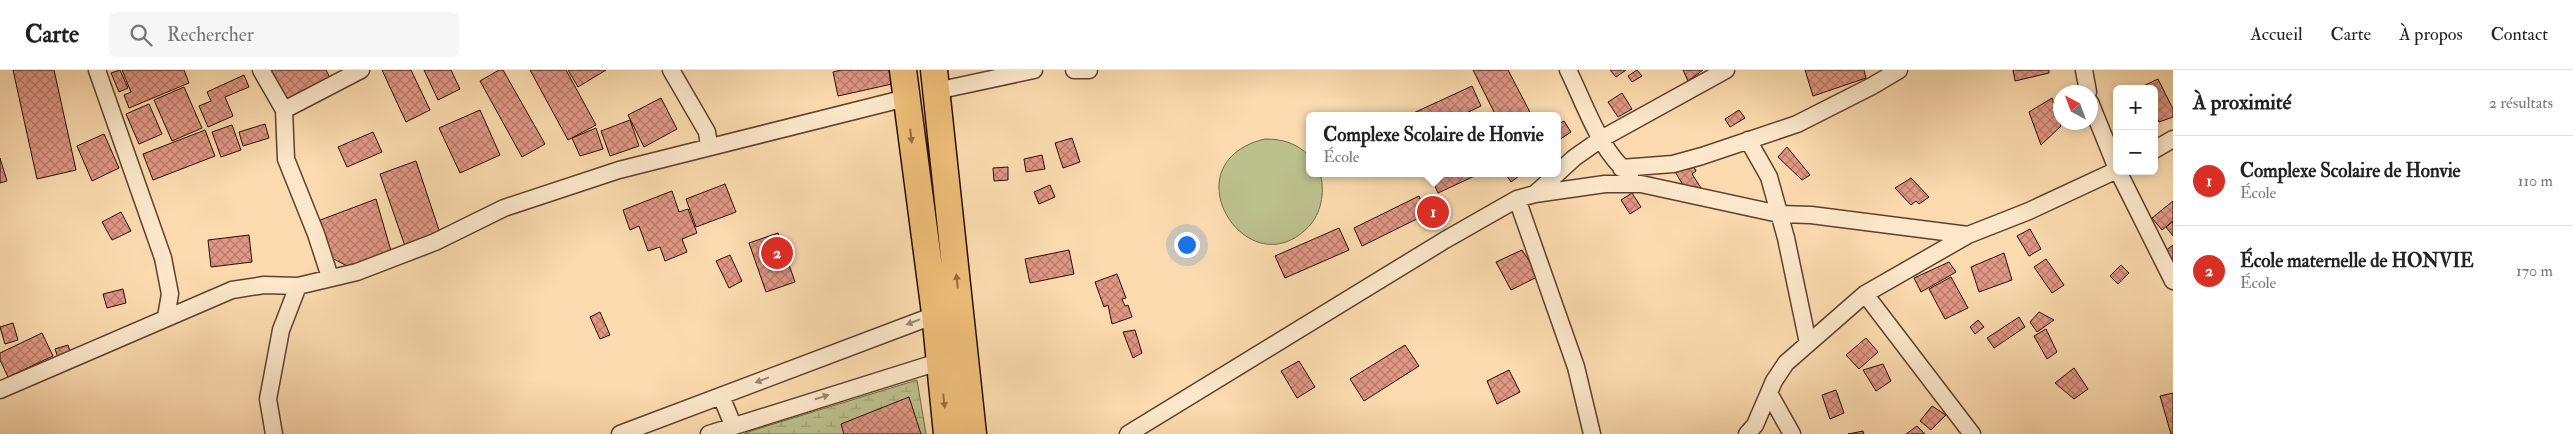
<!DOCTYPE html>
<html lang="fr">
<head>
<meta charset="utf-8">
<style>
	:root { --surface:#fff; --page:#f6f6f6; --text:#222; --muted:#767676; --line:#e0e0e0; --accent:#d93025 }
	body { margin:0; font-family:"IM FELL Double Pica",serif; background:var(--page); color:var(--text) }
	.controls { position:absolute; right:15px; top:15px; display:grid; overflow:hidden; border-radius:8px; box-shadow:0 2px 8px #0003 }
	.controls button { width:45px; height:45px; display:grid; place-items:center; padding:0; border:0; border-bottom:1px solid var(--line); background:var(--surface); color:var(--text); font:25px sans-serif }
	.compass { position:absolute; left:2053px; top:15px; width:45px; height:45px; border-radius:50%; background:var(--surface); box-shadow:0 2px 8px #0003; rotate:319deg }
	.you { position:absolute; left:1186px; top:174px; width:18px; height:18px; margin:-12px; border:4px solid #fff; border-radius:50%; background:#1a73e8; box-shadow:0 0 0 8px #1a73e833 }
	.badge { display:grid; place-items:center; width:32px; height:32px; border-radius:50%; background:var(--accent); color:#fff; font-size:16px; font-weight:700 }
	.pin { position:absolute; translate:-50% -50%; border:2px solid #fff; box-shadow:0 1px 5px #0006 }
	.popup { position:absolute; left:1306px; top:42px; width:255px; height:65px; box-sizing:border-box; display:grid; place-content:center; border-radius:8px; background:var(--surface); filter:drop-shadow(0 1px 4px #0005); font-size:16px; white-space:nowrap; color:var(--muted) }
	.popup b { font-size:19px; color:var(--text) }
	.popup::after { content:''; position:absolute; left:50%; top:100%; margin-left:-10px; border:10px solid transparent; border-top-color:var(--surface) }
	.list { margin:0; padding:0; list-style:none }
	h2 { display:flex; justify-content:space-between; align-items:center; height:65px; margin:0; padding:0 20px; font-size:21px }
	h2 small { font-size:16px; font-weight:400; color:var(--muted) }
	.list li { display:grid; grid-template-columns:32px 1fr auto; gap:15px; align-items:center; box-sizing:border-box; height:90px; padding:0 20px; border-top:1px solid var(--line) }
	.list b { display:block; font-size:19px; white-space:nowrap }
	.list p { margin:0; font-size:16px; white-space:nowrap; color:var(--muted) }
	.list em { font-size:16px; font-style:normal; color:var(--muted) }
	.icon { flex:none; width:28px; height:28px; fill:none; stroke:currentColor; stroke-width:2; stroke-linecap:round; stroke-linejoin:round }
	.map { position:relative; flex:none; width:2173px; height:364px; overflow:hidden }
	header { display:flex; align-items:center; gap:30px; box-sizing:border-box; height:70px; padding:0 25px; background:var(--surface); border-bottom:1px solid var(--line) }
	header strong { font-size:24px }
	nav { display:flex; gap:28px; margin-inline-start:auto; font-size:18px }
	.search { width:350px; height:45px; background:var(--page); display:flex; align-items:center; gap:12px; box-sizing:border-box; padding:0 18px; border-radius:8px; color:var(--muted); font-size:19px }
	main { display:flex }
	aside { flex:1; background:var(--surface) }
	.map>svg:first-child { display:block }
</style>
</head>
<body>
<header>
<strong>Carte</strong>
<div class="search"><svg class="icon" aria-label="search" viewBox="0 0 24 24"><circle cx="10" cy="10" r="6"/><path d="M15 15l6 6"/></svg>Rechercher</div>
<nav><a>Accueil</a><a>Carte</a><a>À propos</a><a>Contact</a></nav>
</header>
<main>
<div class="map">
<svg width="2173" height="364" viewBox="0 0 2173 364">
	<defs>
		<pattern id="wetland-marsh" width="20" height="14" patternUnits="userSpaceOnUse" patternTransform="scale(1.25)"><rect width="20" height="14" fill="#bcc08c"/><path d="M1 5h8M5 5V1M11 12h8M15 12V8" fill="none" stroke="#a2a477"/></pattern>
		<pattern id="building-cross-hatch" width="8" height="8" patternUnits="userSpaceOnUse" patternTransform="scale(1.25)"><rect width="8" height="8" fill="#e09785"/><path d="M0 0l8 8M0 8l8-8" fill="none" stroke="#b67a6b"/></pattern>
	</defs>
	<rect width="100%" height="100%" fill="#fadaae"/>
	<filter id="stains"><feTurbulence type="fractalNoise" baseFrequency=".004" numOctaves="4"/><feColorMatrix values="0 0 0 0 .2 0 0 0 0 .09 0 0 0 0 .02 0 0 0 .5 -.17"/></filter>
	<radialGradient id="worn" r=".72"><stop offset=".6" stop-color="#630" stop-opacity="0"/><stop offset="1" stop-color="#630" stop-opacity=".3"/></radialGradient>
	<path fill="url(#wetland-marsh)" stroke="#726748" d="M917 310 926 364H744L754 360Z"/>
	<path fill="#bcc08c" stroke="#726748" d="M1265 69C1282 69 1297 73 1309 86V103H1320C1325 120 1322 140 1311 154 1250 224 1165 93 1265 69Z"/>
	<path fill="url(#building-cross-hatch)" stroke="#290e04" d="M13 0H54L76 100 37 109Z
		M120 0 128 18 119 22 111 3Z
		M122 0H184L189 13 129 38 124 25 131 22Z
		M266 0H326L330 8 282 32Z
		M382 0H411L430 40 406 52Z
		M424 0H451L460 19 438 30Z
		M499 0H503L545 74 522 87 480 11Z
		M530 0H566L596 55 568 70Z
		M568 0H606L578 17Z
		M841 0H889L892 14 838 26 833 2Z
		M1473 0H1508L1532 46H1496Z
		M1610 0H1626L1616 7Z
		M1637 0 1642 6 1632 12 1628 6Z
		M1683 0H1703L1688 11Z
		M1805 0H1864L1866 8 1813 26Z
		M2013 0H2049V3L2015 11Z
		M244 5 249 17 225 27 233 46 208 57 199 36 211 31 207 22Z
		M2158 9 2173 39V47L2159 52 2154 44V19L2139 18Z
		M1472 16 1481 36 1460 46H1407Z
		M184 17 202 58 172 71 154 30Z
		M1622 23 1632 39 1618 47 1608 32Z
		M661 28 677 59 644 77 628 45Z
		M2052 28 2061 56 2041 75 2029 42Z
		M149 34 162 64 139 74 126 44Z
		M480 40 500 85 460 103 439 58Z
		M1739 40 1745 48 1730 57 1725 49Z
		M630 50 639 76 610 86 601 61Z
		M1564 51 1571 62 1559 70 1557 55Z
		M265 54 269 68 243 76 239 62Z
		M232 55 241 80 221 87 212 62Z
		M596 58 603 79 580 86 572 68Z
		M205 60 215 86 153 110 143 84Z
		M373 62 382 82 347 97 338 77Z
		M104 64 119 98 92 111 77 76Z
		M1072 68 1080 92 1063 98 1055 73Z
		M1787 77 1810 105 1802 110 1778 87Z
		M1042 85 1045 99 1026 102 1024 89Z
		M0 88 7 111 0 113Z
		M1690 90 1696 101 1692 104 1701 118 1689 125 1674 100Z
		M416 91 440 163 405 176 380 104Z
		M1008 97V110L994 111 993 98Z
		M1434 103H1481L1438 123 1430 105Z
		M1505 103H1523L1511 112Z
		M1911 108 1929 127 1919 134 1916 131 1911 135 1895 118Z
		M725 114 736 142 696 157 686 129Z
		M1050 115 1055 127 1039 134 1034 122Z
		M672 121 679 142 688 139 697 163 682 169 687 182 665 191 660 177 648 181 639 156 630 160 623 140Z
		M1632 123 1641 137 1630 144 1621 130Z
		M1419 126 1427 144 1362 176 1354 158Z
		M376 129 391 181 349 197 328 186 315 152Z
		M2173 131V151L2162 160 2152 148Z
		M121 142 131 161 112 170 102 152Z
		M2172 152 2173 153V166L2166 157Z
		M1339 158 1349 180 1285 208 1275 186Z
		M2030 159 2041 179 2029 186 2017 166Z
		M778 163 795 212 766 222 749 173Z
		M249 165 252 192 211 197 208 170Z
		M2173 175V191L2165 181Z
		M1069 180 1074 204 1030 213 1025 189Z
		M1522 180 1539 206 1511 220 1496 192Z
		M2004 183 2012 210 1979 222 1971 197Z
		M730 185 742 211 729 218 716 191Z
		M2046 189 2064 215 2052 223 2034 197Z
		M1949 192 1956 202 1921 222 1914 208Z
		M2121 195 2129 203 2118 214 2110 206Z
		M1117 204 1126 228 1122 229 1125 236 1128 235 1132 247 1112 254 1108 235 1104 237 1095 212Z
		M1951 207 1968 238 1945 249 1929 219Z
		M123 219 126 233 107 238 103 224Z
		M600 242 610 265 600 269 590 247Z
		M2039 242 2054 250 2037 262 2030 252Z
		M2019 247 2025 257 1994 278 1987 268Z
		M1978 250 1984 257 1975 264 1970 257Z
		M13 253 18 270 5 274 0 257Z
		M2046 259 2057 282 2047 289 2034 266Z
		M1135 260 1142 283 1133 288 1123 262Z
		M42 263 53 286 8 307 0 290V283Z
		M1866 268 1878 282 1859 299 1846 285Z
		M68 275 71 284 58 288 55 279Z
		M1405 275 1419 296 1364 331 1350 309Z
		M1299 291 1315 317 1297 328 1281 301Z
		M1883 294 1891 311 1876 321 1863 300Z
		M2074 298 2088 319 2074 329 2055 313Z
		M1509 300 1520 322 1497 334 1487 311Z
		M1836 320 1844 343 1830 349 1822 325Z
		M2173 323V364H2171L2160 326Z
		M909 327 921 364H844L841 354Z
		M1932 336 1946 345 1931 360 1920 351Z
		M1917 356 1925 364H1906Z
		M1863 361 1864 364H1848Z"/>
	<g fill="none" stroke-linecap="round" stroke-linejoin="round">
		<g stroke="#5d412e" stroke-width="19">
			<path id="minor" d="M97 0 163 188 170 224 166 247
				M261 0 284 40 286 89 316 164 330 207
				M671 0 707 62 709 76
				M1074 0H1089
				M1568 0C1585 34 1599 80 1630 105
				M2084 0 2088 22
				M936 21 1034 0
				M2090 32 2117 99
				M284 40 361 0
				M1748 70 1769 107 1786 168 1808 273
				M2154 80 2173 69
				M1621 98 1673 94 1702 86 1797 54 1872 16 1899 0
				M2118 101 2173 211
				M1535 124 1574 88 1601 69 1726 0
				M1517 129 1576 297 1592 364
				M1865 224 1972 364
				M0 320 232 220 264 215 298 216 357 202 435 172 504 138 619 100 906 28
				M1769 323 1792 364
				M721 326 733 355
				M274 364 268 329 281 260 298 216
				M620 364 943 242
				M709 364 948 289
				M1128 364 1445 170 1517 129 1535 124 1605 114H1641L1779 144 1811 145 1968 165
				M1747 364 1755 355 1774 311 1786 293 1865 224 1968 165 2029 141 2117 100"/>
		</g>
		<g stroke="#290e04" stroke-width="29">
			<path id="primary" d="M903 0 935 243 947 364
				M934 0 973 364"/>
		</g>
		<use href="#minor" stroke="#fce7ca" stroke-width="16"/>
		<use href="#primary" stroke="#edbd77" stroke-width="26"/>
	</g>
	<defs><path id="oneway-solid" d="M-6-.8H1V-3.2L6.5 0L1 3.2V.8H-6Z" transform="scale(1.25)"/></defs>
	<g fill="#956e43">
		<use href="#oneway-solid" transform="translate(911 66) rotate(83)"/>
		<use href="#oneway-solid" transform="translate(957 211) rotate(-96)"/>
		<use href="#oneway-solid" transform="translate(944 331) rotate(84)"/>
	</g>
	<g fill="#9d8571">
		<use href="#oneway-solid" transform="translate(913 252) rotate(159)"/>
		<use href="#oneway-solid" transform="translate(762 310) rotate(159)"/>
		<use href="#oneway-solid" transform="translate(822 327) rotate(-17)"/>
	</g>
	<rect width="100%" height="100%" filter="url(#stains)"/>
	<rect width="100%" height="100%" fill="url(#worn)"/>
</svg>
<div class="controls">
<button>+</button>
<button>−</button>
</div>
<svg class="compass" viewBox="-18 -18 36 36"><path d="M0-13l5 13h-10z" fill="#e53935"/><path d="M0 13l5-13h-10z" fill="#767676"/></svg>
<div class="you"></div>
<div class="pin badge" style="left:1433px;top:142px">1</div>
<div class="popup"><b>Complexe Scolaire de Honvie</b>École</div>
<div class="pin badge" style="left:777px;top:183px">2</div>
</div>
<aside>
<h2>À proximité<small>2 résultats</small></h2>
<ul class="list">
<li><span class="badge">1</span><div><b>Complexe Scolaire de Honvie</b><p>École</p></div><em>110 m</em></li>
<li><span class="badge">2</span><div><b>École maternelle de HONVIE</b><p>École</p></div><em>170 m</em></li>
</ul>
</aside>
</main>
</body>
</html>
